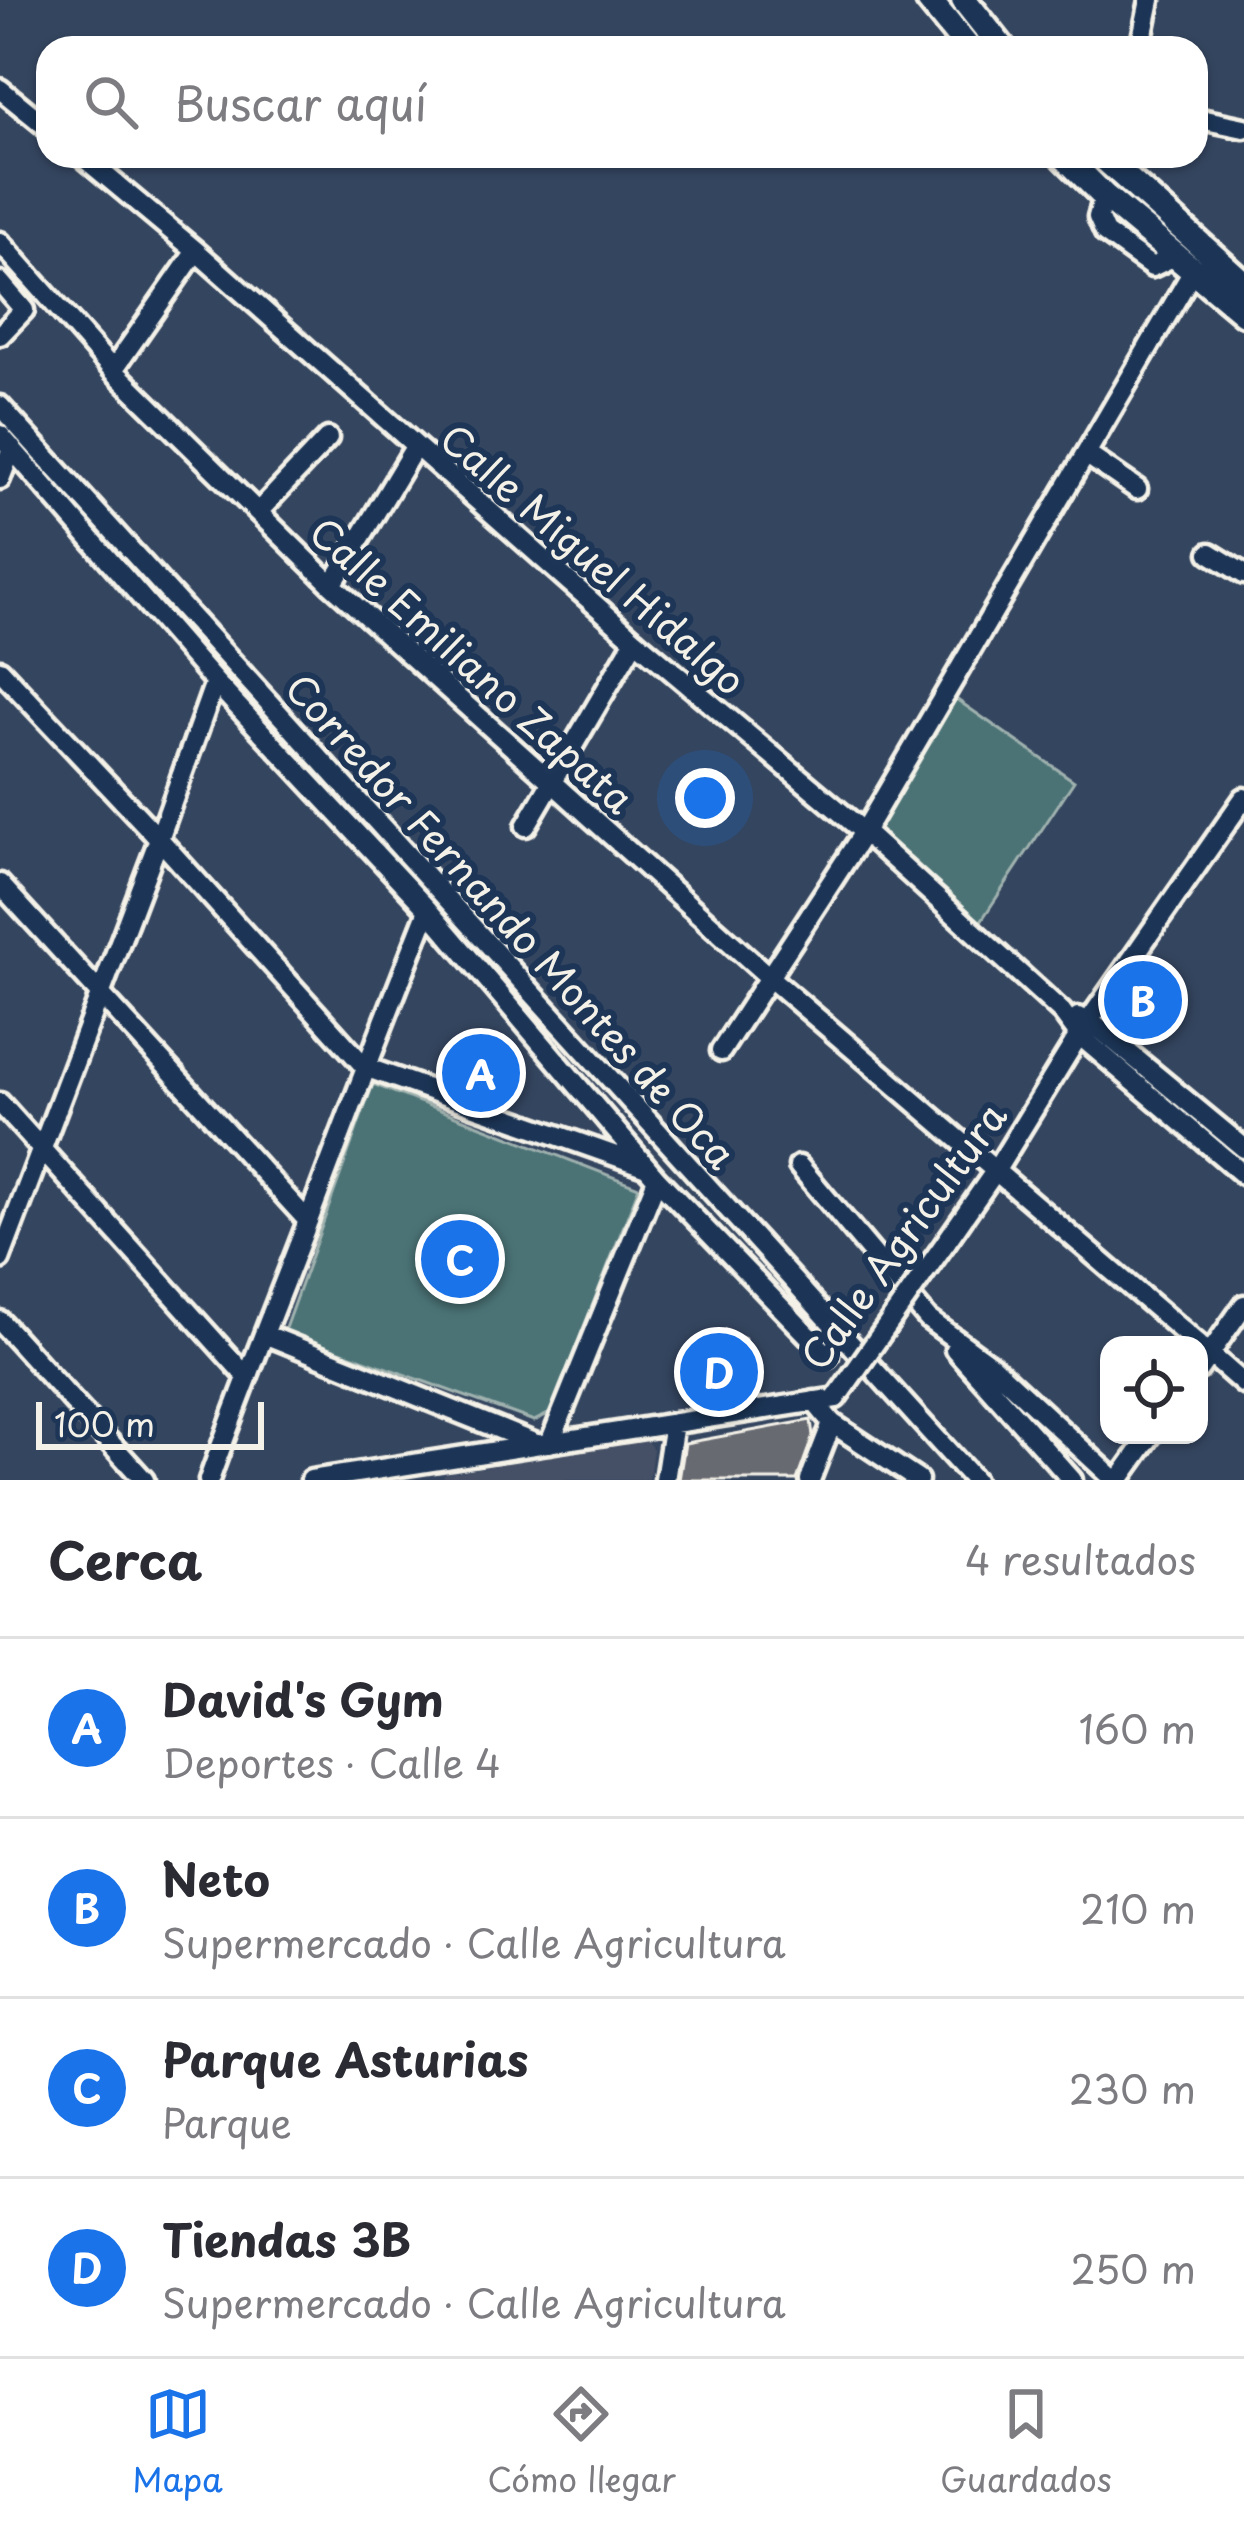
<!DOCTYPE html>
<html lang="es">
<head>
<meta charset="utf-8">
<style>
	:root { --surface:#fff; --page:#f7f7f7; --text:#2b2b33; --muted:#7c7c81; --line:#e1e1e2; --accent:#1a73e8 }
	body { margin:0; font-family:"Playpen Sans",sans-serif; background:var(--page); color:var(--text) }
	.controls { position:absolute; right:36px; bottom:36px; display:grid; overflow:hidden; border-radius:24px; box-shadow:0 3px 9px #0004 }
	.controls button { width:108px; height:108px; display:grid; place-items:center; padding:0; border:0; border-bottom:3px solid var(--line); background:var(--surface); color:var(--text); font:60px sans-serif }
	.scale { position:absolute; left:36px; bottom:30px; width:228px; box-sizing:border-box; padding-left:12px; border:6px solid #f4f1e8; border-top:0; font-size:33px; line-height:42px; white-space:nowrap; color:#f4f1e8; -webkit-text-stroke:9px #1d3557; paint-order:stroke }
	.you { position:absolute; left:705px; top:798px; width:42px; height:42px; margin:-30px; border:9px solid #fff; border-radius:50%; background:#1a73e8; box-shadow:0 0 0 18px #1a73e833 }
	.badge { display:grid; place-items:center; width:78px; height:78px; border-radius:50%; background:var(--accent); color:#fff; font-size:39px; font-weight:700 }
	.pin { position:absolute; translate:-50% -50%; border:6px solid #fff; box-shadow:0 3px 12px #0006 }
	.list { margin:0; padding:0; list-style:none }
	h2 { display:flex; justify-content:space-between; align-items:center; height:156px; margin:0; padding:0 48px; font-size:51px }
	h2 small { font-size:39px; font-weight:400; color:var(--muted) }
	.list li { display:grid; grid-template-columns:78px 1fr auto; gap:36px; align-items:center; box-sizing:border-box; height:180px; padding:0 48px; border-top:3px solid var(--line) }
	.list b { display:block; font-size:45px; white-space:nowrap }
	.list p { margin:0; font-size:39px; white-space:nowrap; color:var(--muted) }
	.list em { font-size:39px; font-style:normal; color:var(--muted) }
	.icon { flex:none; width:66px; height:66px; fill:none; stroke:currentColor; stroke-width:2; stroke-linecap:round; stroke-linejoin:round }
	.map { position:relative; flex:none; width:1244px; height:1480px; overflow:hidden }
	.search { position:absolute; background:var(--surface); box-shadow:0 3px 9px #0004; left:36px; right:36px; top:36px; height:132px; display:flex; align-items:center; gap:30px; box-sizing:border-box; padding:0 42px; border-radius:36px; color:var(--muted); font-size:45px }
	.sheet { height:876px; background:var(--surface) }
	nav { display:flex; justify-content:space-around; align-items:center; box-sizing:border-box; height:168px; border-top:3px solid var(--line); background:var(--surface); font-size:33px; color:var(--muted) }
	nav a { display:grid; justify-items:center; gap:6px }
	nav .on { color:var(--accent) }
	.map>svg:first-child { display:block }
</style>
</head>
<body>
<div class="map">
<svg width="1244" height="1480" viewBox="0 0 1244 1480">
	<rect width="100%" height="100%" fill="#34455f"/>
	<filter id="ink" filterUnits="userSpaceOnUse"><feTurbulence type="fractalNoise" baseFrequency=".00833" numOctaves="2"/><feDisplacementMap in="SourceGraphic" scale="24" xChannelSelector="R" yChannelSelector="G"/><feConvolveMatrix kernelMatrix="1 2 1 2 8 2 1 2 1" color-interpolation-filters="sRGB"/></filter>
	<g filter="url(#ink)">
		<path fill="#445065" d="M646 1440 653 1449 649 1480H443L444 1474Z"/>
		<path fill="#4c7376" stroke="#a0b2af" stroke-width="3" d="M953 697 1074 781 979 924 875 829Z
			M373 1084 639 1187 550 1413 534 1421 284 1331Z"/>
		<path fill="#686b72" stroke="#f4f1e8" stroke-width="3" d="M1143 968 1172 988 1142 1033 1113 1013Z
			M485 1037 504 1060 486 1096 458 1086Z
			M725 1330 745 1339 718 1403 692 1407Z
			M811 1420 813 1436 797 1480H679L685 1443Z"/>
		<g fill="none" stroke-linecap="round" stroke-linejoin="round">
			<g stroke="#f4f1e8" stroke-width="27">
				<path id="minor" d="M1140 48 1150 0
					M0 89 48 128
					M1196 118 1244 128
					M82 156 196 251 635 640 864 832 1062 1012 1079 1035 1244 1175
					M1104 196 1098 217 1105 233 1152 267 1175 256
					M0 242 113 370 332 585 769 977 1199 1345
					M0 282 24 310 0 335
					M113 370 196 251
					M0 406 974 1480
					M0 435 215 682 428 910 657 1179 828 1356
					M1086 454 1137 489
					M0 479 12 448
					M258 512 328 438
					M1210 553 1244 574
					M332 585 415 447
					M0 670 159 839 365 1067 644 1166
					M526 826 635 640
					M0 884 308 1221
					M1078 1017 1090 1021 1244 1148
					M721 1051 864 832 1193 271
					M0 1103 246 1376
					M799 1166 928 1319 992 1366 1115 1480
					M946 1242 996 1170 1079 1035 1244 798
					M0 1259 159 839 215 682
					M0 1321 144 1480
					M264 1334 534 1443
					M1203 1348 1244 1384
					M955 1349 1072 1480
					M1199 1369 1244 1305
					M814 1401 832 1423 918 1480
					M550 1443 657 1179
					M209 1480C240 1393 275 1307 308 1221 347 1117 387 1013 428 910
					M311 1480 836 1398
					M665 1480 674 1423
					M810 1480 832 1423
					M1119 1480 1151 1435"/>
			</g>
			<g stroke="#f4f1e8" stroke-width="33">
				<path id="major" d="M929 0 968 48
					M964 0 1002 48
					M1064 156 1104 196 1244 313
					M1102 156 1244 284"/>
			</g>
			<use href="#minor" stroke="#1d3557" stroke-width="18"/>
			<use href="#major" stroke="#1d3557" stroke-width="24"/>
			<g stroke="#f4f1e8" stroke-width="27" stroke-linecap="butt">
				<path id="minor-bridge" d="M836 1398 946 1242"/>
			</g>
			<use href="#minor-bridge" stroke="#1d3557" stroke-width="18"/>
		</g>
	</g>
	<g text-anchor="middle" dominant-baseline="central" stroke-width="12" stroke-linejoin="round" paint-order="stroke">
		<g font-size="39" fill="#f4f1e8" stroke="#1d3557">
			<text transform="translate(594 558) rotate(41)">Calle Miguel Hidalgo</text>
			<text transform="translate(473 664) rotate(42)">Calle Emiliano Zapata</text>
			<text transform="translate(512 920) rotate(48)">Corredor Fernando Montes de Oca</text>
			<text transform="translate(902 1235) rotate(-54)">Calle Agricultura</text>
		</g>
	</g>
</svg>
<div class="controls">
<button><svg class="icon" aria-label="locate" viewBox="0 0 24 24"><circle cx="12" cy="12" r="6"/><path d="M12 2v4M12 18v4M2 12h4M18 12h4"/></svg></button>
</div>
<div class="scale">100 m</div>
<div class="you"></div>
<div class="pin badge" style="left:481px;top:1073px">A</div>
<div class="pin badge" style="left:1143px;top:1000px">B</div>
<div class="pin badge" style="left:460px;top:1259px">C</div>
<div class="pin badge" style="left:719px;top:1372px">D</div>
<div class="search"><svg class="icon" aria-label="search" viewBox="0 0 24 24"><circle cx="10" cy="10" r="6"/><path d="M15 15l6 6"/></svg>Buscar aquí</div>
</div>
<section class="sheet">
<h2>Cerca<small>4 resultados</small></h2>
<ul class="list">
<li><span class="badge">A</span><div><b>David's Gym</b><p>Deportes · Calle 4</p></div><em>160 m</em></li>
<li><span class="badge">B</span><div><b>Neto</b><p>Supermercado · Calle Agricultura</p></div><em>210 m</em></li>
<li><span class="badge">C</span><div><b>Parque Asturias</b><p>Parque</p></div><em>230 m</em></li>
<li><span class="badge">D</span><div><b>Tiendas 3B</b><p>Supermercado · Calle Agricultura</p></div><em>250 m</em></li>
</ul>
</section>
<nav>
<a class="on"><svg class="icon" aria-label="map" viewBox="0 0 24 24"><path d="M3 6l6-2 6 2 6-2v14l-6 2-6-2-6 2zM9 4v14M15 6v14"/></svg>Mapa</a>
<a><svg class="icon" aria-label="directions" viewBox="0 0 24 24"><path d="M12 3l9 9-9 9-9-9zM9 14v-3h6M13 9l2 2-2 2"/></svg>Cómo llegar</a>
<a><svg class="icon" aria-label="saved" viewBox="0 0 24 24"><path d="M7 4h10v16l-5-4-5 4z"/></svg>Guardados</a>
</nav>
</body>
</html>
